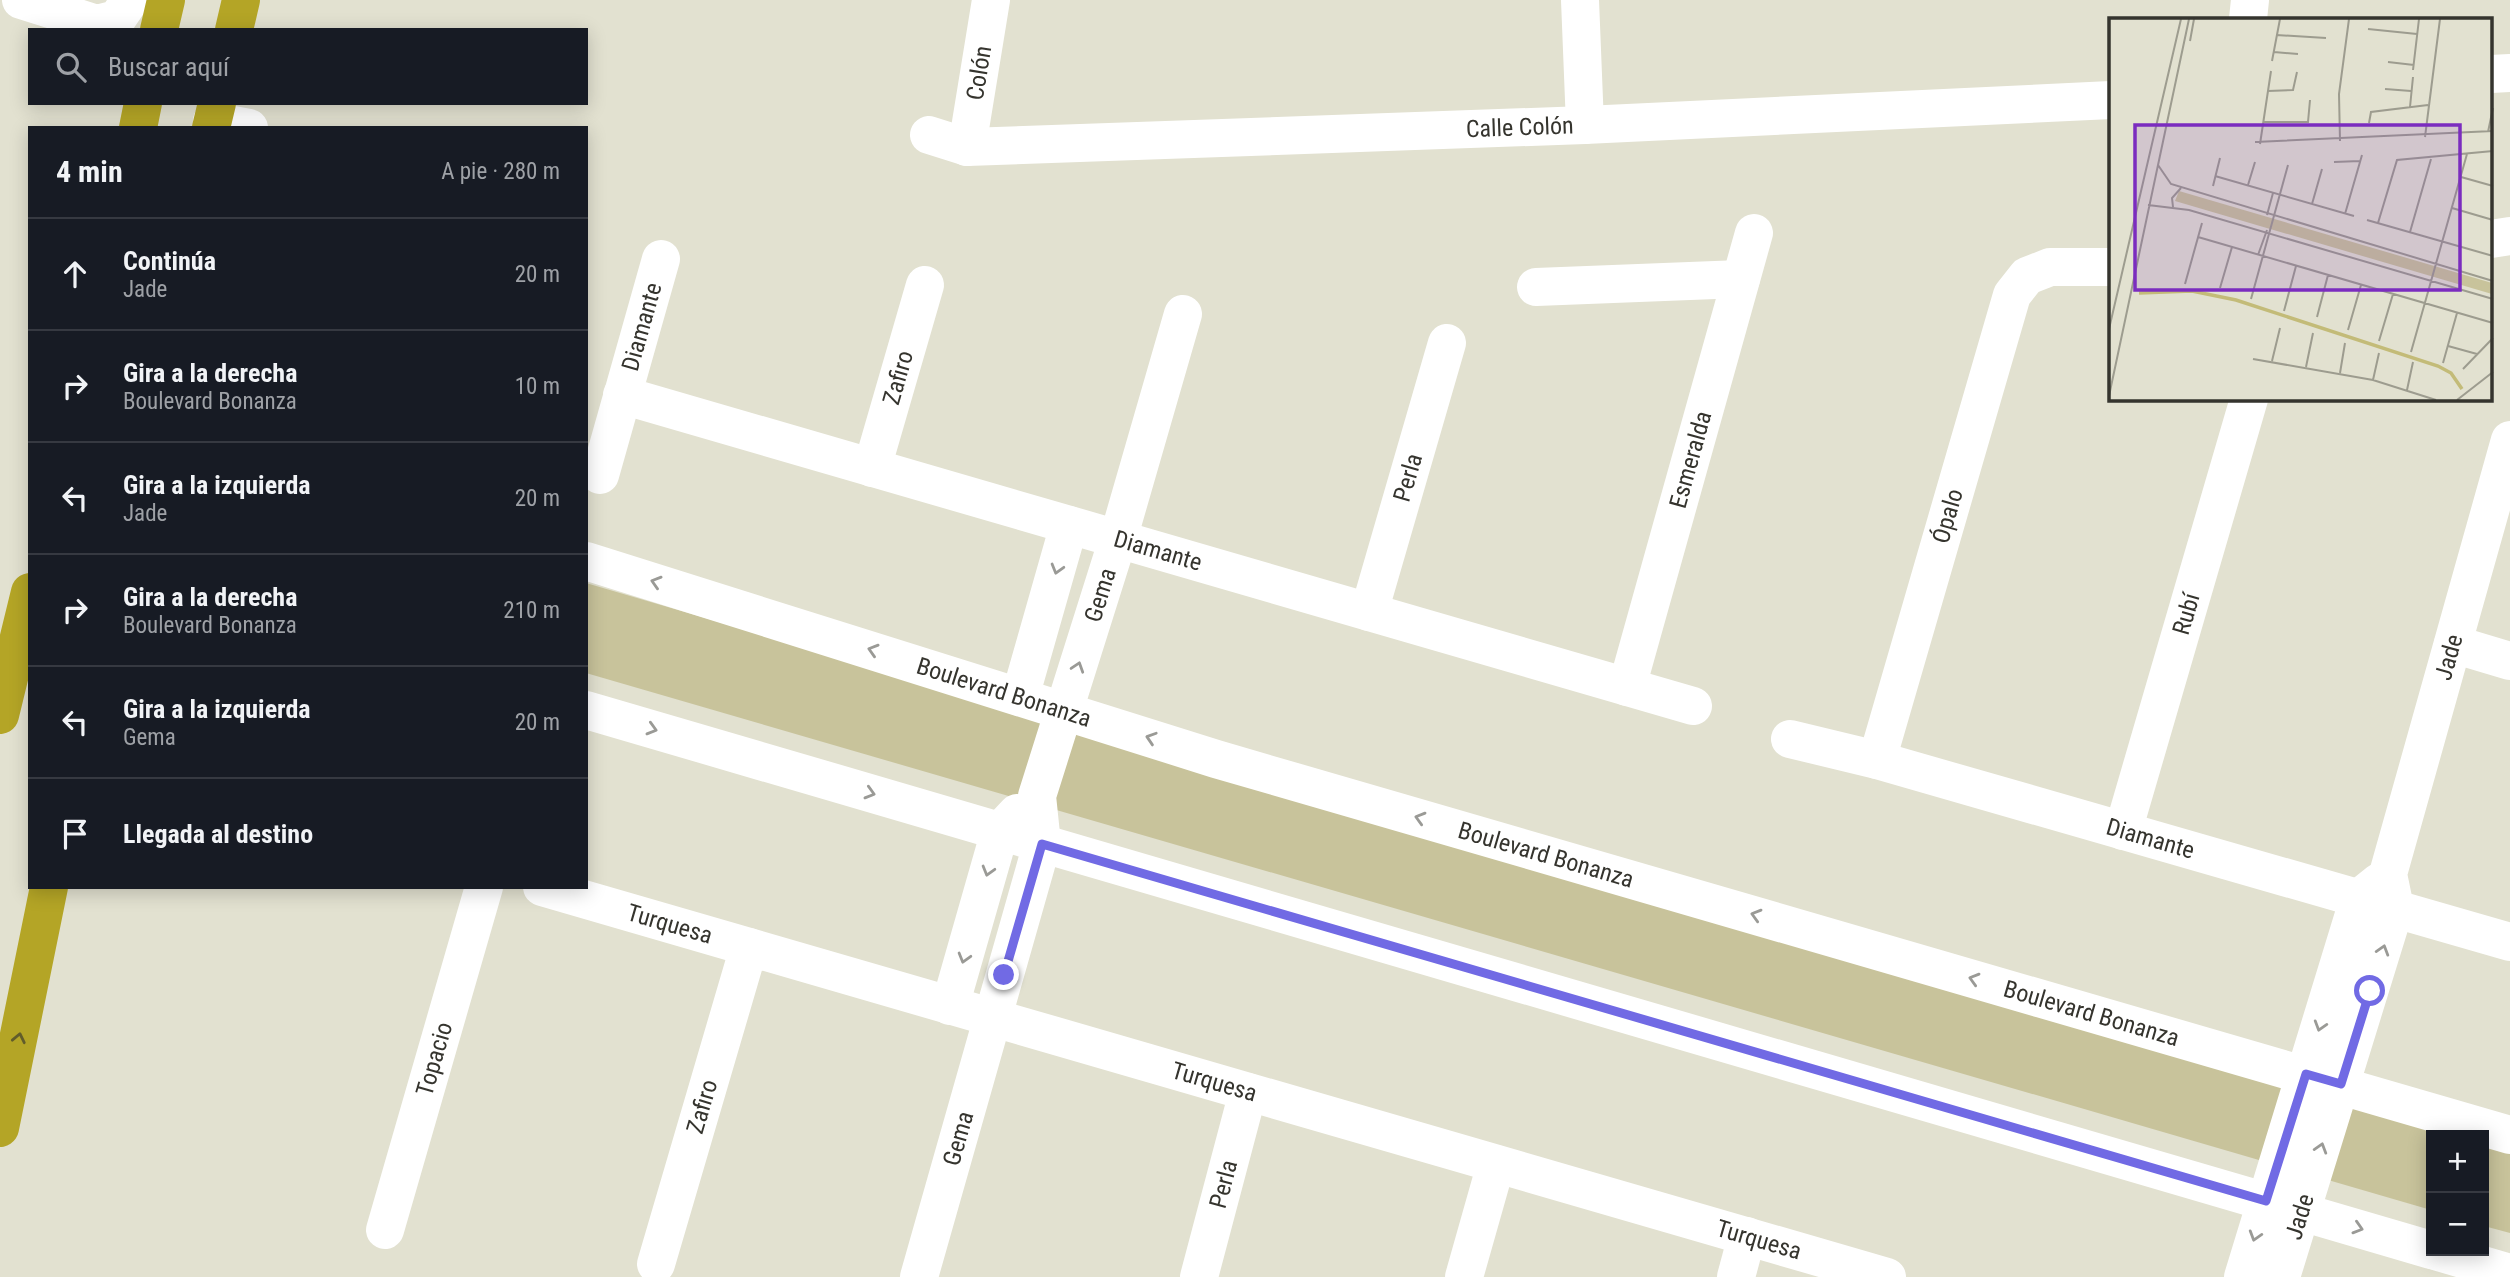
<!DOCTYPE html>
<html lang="es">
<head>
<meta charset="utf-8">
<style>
	:root { --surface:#171b24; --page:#20242c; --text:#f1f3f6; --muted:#9ea1a6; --line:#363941 }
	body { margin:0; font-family:"Roboto Condensed",sans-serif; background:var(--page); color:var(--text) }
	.controls { position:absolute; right:21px; bottom:21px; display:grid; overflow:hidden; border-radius:0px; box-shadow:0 4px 18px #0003 }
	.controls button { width:63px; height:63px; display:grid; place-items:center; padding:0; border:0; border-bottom:2px solid var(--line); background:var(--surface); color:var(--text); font:35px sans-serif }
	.stop { position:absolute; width:21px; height:21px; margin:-16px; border:5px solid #716ae4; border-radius:50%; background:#fff }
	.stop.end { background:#716ae4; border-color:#fff; box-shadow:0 2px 7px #0008 }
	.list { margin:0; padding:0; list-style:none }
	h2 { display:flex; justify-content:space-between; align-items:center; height:91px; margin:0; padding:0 28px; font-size:30px }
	h2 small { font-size:23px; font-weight:400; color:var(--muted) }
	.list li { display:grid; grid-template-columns:46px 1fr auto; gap:21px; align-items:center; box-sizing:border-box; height:112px; padding:0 28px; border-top:2px solid var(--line) }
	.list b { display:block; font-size:26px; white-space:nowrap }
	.list p { margin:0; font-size:23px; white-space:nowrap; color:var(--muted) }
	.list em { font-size:23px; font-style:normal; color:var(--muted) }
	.icon { flex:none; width:38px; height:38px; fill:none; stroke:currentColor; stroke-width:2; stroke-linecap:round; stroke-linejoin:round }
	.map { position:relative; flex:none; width:2510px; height:1277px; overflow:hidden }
	.search { position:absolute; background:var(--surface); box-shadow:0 4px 18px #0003; left:28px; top:28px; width:560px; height:77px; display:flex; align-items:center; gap:18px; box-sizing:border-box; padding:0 24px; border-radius:0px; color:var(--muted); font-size:26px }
	.panel { position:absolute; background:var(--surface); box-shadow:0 4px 18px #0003; left:28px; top:126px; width:560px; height:763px; border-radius:0px }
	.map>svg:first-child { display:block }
</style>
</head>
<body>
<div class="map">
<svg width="2510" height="1277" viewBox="0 0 2510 1277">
	<rect width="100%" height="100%" fill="#e2e1d0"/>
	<path fill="#c8c39b" d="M586 583 2468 1135H2431V1210L586 673Z
		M2484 1140 2510 1148V1233L2484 1226Z"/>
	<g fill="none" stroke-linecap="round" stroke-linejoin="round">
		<g stroke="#fff" stroke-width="38">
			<path d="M21 0 97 24 117 19 130 0"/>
			<path d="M1580 0 1585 125"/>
			<path d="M2248 19 2250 0"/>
			<path d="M2491 74 2510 73"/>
			<path d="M212 121 249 128"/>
			<path id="s1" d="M929 135 967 147 1585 125 2111 100"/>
			<path id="s2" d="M967 147 991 0"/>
			<path d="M2491 239 2510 236"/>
			<path d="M1536 287 1741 279"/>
			<path id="s3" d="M622 395 1693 706"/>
			<path id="s4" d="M872 468 925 285"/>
			<path id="s5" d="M600 475 661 259"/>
			<path id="s6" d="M586 561 1216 759 2510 1135"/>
			<path id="s7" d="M1369 612 1447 343"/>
			<path d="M2453 644 2510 661"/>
			<path id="s8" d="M1627 687 1754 233"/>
			<path d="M1020 697 1069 525"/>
			<path d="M586 710 2431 1250"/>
			<path id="s9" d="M1790 739 1877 760 2510 942"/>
			<path id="s10" d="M1877 760 2012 295 2027 276 2050 267H2111"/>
			<path id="s11" d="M2123 831 2249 399"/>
			<path id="s12" d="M542 887 1887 1277"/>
			<path d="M950 1006 1000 831 1017 813"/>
			<path id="s13" d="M385 1230 484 887"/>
			<path d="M2435 1251 2510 1273"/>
			<path id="s14" d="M656 1264 749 947"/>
			<path id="s15" d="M919 1277 1042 844 1037 796 1118 539 1183 314"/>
			<path id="s16" d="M1199 1277 1248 1092"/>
			<path d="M1464 1277 1496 1164"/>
			<path d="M1736 1277 1747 1236"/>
			<path d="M2243 1277 2359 898 2379 882"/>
			<path id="s17" d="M2281 1277 2395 908 2388 874 2510 440"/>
		</g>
		<path stroke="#b4a526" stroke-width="38" d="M159 30 166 0
			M234 30 241 0
			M138 128 143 103
			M211 128 217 103
			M0 715 30 592
			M0 1128 49 887"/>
	</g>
	<defs><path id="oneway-chevron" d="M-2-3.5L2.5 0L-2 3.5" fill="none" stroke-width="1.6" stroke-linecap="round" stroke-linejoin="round" transform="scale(1.75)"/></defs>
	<g stroke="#9a9a96">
		<use href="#oneway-chevron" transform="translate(1057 569) rotate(106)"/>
		<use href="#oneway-chevron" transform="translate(656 582) rotate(-163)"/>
		<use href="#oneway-chevron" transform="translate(873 650) rotate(-163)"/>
		<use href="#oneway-chevron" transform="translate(1078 667) rotate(-72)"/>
		<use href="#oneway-chevron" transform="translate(652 729) rotate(16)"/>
		<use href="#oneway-chevron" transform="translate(1151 738) rotate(-162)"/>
		<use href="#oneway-chevron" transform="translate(870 793) rotate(16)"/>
		<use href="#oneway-chevron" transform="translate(1420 818) rotate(-164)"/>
		<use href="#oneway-chevron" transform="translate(988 871) rotate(106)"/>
		<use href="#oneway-chevron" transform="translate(1756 915) rotate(-164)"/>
		<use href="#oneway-chevron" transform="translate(2383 950) rotate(-73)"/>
		<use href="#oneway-chevron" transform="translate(964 958) rotate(106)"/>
		<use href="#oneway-chevron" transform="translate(1974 979) rotate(-164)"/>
		<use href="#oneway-chevron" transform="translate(2320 1026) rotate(107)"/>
		<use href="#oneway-chevron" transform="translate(2321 1148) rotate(-73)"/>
		<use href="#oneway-chevron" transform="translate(2358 1228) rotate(17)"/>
		<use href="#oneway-chevron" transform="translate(2255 1236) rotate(107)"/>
	</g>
	<use stroke="#615c2b" href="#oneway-chevron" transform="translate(19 1038) rotate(-78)"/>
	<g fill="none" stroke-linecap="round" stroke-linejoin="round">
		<path stroke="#716ae4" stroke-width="9" d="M1004 975 1042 844 2266 1201 2306 1074 2341 1084 2370 991"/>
	</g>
	<g text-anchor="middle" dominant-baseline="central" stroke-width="5" stroke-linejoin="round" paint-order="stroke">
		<g font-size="24" fill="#35342e" stroke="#f0eedd">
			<text stroke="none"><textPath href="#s2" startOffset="75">Colón</textPath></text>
			<text stroke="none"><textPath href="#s1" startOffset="593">Calle Colón</textPath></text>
			<text stroke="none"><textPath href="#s5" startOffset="154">Diamante</textPath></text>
			<text stroke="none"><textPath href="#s4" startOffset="94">Zafiro</textPath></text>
			<text stroke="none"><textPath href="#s8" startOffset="236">Esmeralda</textPath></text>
			<text stroke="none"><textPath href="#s7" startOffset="140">Perla</textPath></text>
			<text stroke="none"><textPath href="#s10" startOffset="254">Ópalo</textPath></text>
			<text stroke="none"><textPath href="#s3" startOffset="558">Diamante</textPath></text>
			<text stroke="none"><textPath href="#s15" startOffset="709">Gema</textPath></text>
			<text stroke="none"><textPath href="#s11" startOffset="226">Rubí</textPath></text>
			<text stroke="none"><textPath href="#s17" startOffset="646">Jade</textPath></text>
			<text stroke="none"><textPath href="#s6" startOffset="438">Boulevard Bonanza</textPath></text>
			<text stroke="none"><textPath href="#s9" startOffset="374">Diamante</textPath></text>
			<text stroke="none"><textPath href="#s6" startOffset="1004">Boulevard Bonanza</textPath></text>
			<text stroke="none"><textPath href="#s12" startOffset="133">Turquesa</textPath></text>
			<text stroke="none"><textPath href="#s6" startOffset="1572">Boulevard Bonanza</textPath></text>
			<text stroke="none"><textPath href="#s13" startOffset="178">Topacio</textPath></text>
			<text stroke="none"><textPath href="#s12" startOffset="700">Turquesa</textPath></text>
			<text stroke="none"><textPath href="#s14" startOffset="164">Zafiro</textPath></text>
			<text stroke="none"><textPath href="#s15" startOffset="144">Gema</textPath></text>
			<text stroke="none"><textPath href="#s16" startOffset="96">Perla</textPath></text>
			<text stroke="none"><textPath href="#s17" startOffset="63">Jade</textPath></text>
			<text stroke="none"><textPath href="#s12" startOffset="1267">Turquesa</textPath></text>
		</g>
	</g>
	<g transform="translate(2109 18)">
		<rect width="383" height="383" fill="#e2e1d0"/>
		<path d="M70 173 383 265V276L66 183Z" fill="#c8c39b"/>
		<path fill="none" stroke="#c3bb78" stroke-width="3.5" d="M30 275 83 273 127 282 329 348 342 355 353 371"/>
		<path fill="none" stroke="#9d9c8f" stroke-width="2" d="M259 11 308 16M167 17 217 20M81 23 85 1M165 34 189 36M163 43 171 1M279 44 305 47M304 52 310 1M276 71 302 73M159 73 184 72 188 54M301 89 304 59M155 104H199L201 82M260 105 262 94 319 87M379 114 384 90M316 119 331 1M231 123 230 76 240 1M146 124 384 113M151 126 162 53M225 144 251 143M49 147 62 166 384 263M106 158 245 198M352 159 384 168M139 167 146 144M104 168 111 140M203 186 213 151M39 187 80 192 384 281M64 189 63 180 72 170M343 190 384 202M236 196 253 137M158 197 164 175M258 202 384 238M269 205 288 142 384 133M301 214 322 141M89 219 384 305M149 237 158 212M76 266 93 205M111 270 123 229M142 281 179 147M175 293 187 248M208 299 219 257M0 311 72 1M239 312 252 267M270 323 284 276M339 328 368 336M302 334 358 136M144 341 264 362 327 382M163 343 171 310M334 345 348 295M197 349 204 315M354 351 384 320M231 355 236 325M264 362 270 335M298 372 304 344M0 378 80 1M348 382 384 354"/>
		<path fill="#7b2cbf" fill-opacity="0.15" stroke="#7b2cbf" stroke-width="3.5" d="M26 107H351V272H26Z"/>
		<rect width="383" height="383" fill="none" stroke="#35342e" stroke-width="3.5"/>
	</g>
</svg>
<div class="controls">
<button>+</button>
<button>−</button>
</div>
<div class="stop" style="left:2370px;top:991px"></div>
<div class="stop end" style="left:1004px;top:975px"></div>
<div class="search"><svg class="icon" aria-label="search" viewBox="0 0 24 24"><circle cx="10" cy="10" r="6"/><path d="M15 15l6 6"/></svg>Buscar aquí</div>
<section class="panel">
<h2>4 min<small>A pie · 280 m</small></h2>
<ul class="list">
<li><svg class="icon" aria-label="ahead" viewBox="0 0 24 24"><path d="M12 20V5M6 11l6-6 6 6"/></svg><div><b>Continúa</b><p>Jade</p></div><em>20 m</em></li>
<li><svg class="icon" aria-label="right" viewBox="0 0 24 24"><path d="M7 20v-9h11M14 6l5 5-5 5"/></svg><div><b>Gira a la derecha</b><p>Boulevard Bonanza</p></div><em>10 m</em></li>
<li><svg class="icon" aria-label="left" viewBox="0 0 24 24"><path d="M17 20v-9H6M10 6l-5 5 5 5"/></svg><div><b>Gira a la izquierda</b><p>Jade</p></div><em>20 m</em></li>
<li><svg class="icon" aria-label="right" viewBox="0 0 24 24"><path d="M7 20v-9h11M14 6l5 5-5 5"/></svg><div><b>Gira a la derecha</b><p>Boulevard Bonanza</p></div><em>210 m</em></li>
<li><svg class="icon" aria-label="left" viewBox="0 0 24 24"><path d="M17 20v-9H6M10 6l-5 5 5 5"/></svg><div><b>Gira a la izquierda</b><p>Gema</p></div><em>20 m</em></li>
<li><svg class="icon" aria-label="arrive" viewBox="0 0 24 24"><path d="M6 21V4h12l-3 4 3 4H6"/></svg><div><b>Llegada al destino</b></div></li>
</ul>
</section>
</div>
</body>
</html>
